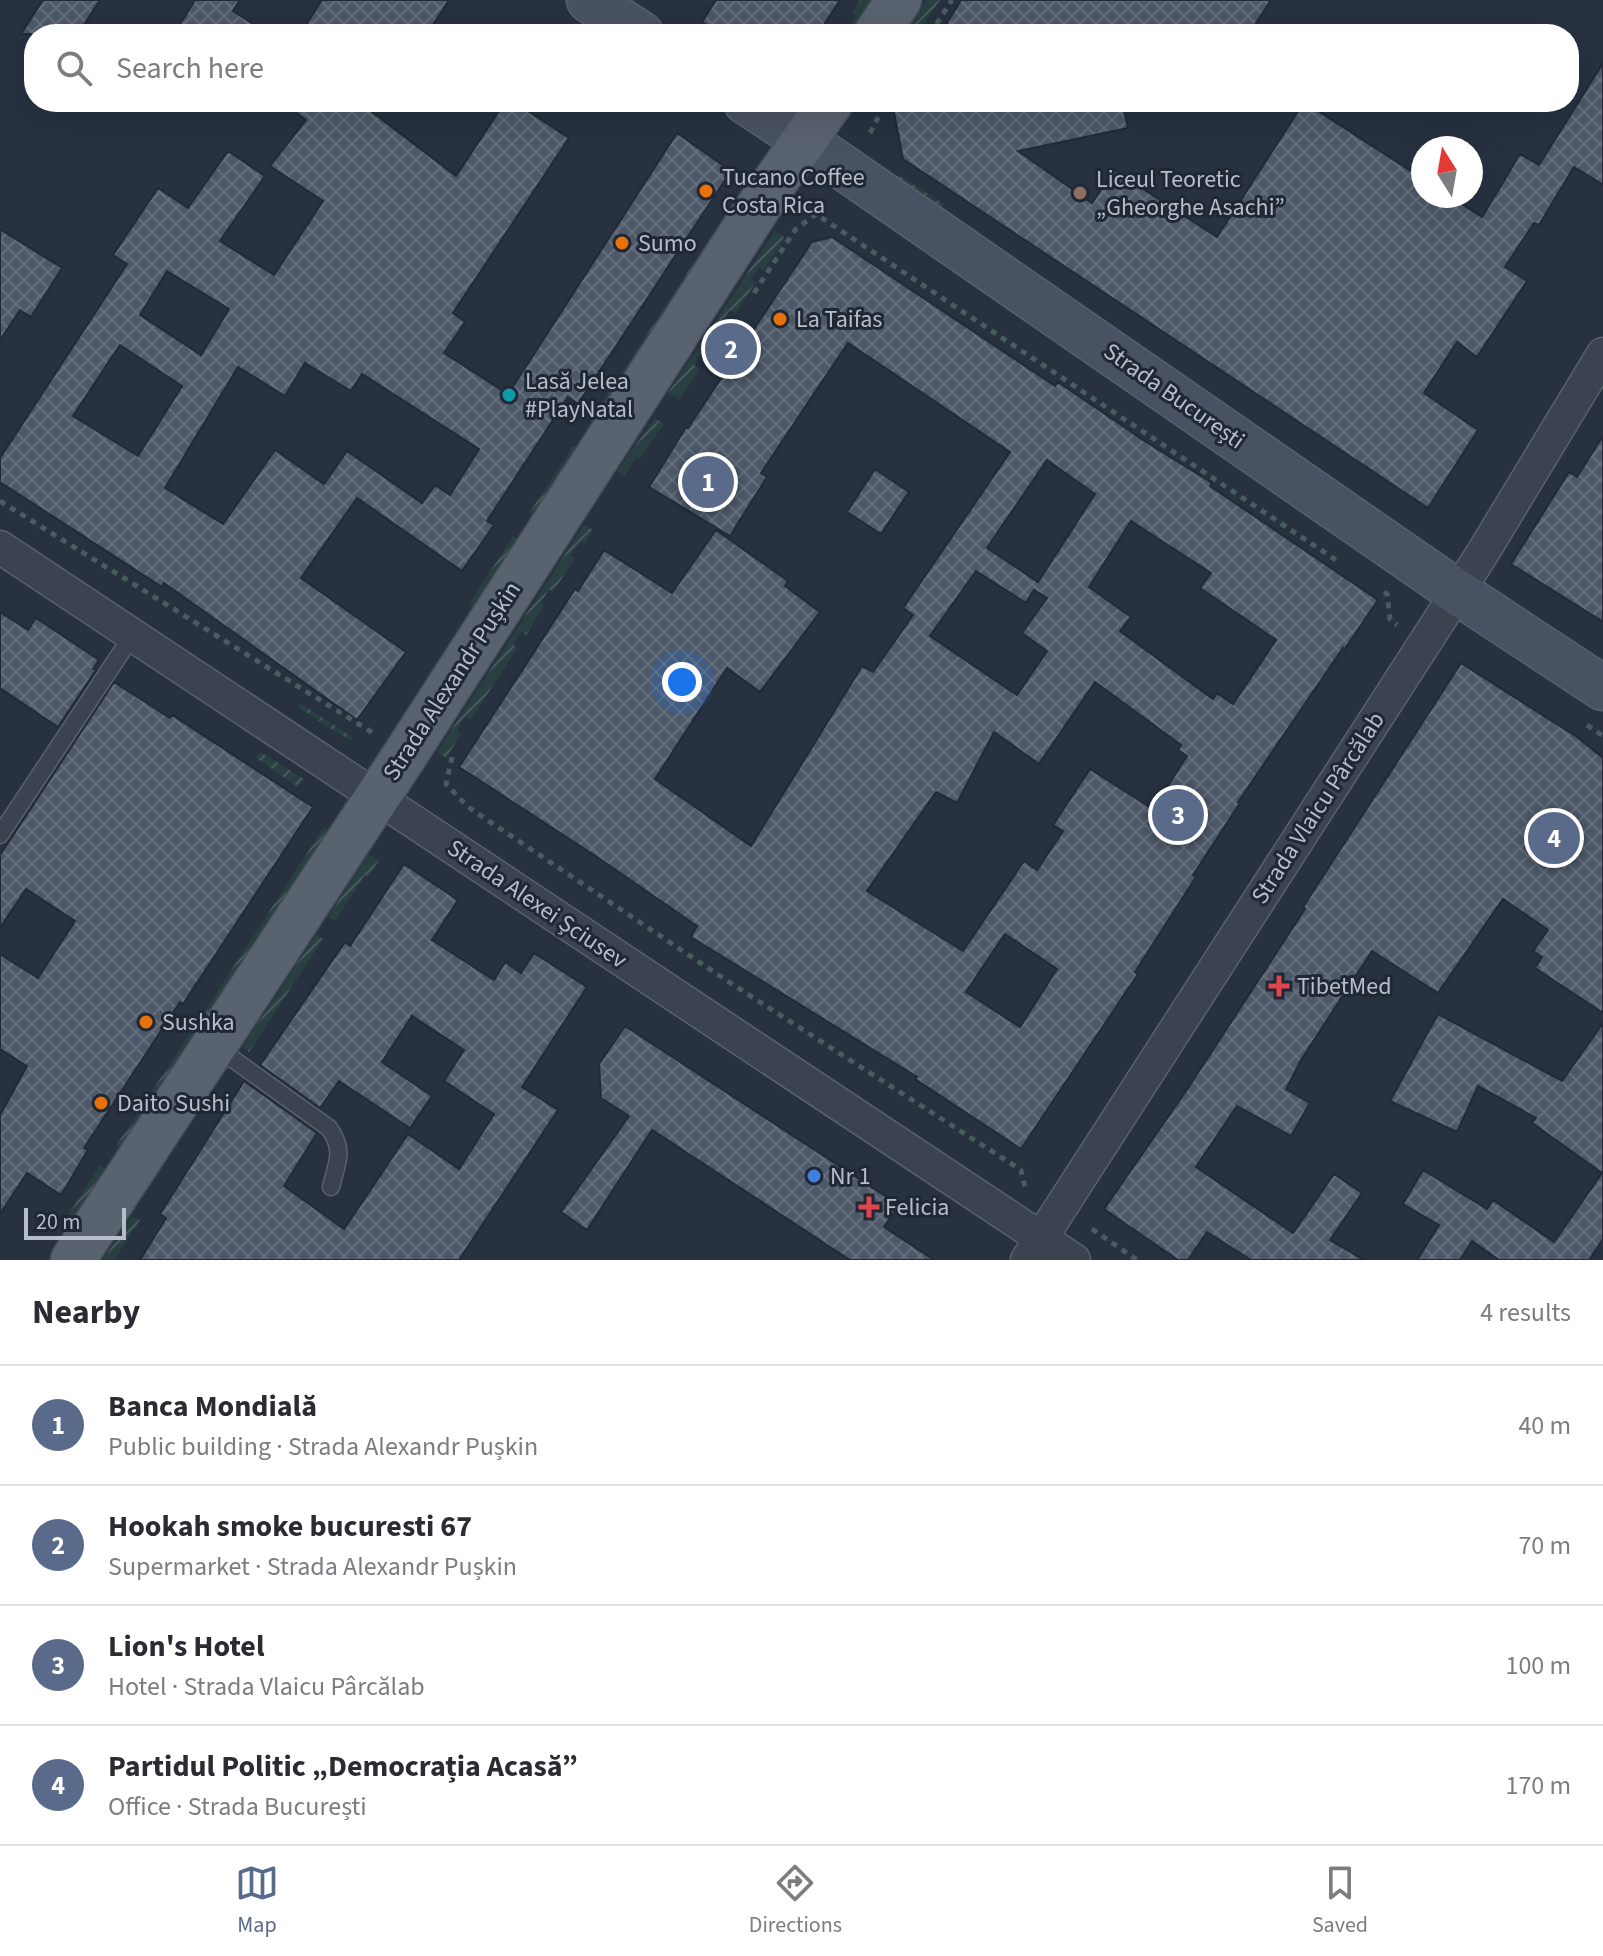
<!DOCTYPE html>
<html lang="en">
<head>
<meta charset="utf-8">
<style>
	:root { --surface:#fff; --page:#f7f7f7; --text:#2b2b33; --muted:#7c7c81; --line:#e1e1e2; --accent:#5a6a8a }
	body { margin:0; font-family:"Source Sans 3",sans-serif; background:var(--page); color:var(--text) }
	.compass { position:absolute; left:1411px; top:136px; width:72px; height:72px; border-radius:50%; background:var(--surface); box-shadow:0 8px 32px #0002; rotate:349deg }
	.scale { position:absolute; left:24px; bottom:20px; width:102px; box-sizing:border-box; padding-left:8px; border:4px solid #b7beca; border-top:0; font-size:22px; line-height:28px; white-space:nowrap; color:#b7beca; -webkit-text-stroke:6px #202835; paint-order:stroke }
	.you { position:absolute; left:682px; top:682px; width:28px; height:28px; margin:-20px; border:6px solid #fff; border-radius:50%; background:#1a73e8; box-shadow:0 0 0 12px #1a73e833 }
	.badge { display:grid; place-items:center; width:52px; height:52px; border-radius:50%; background:var(--accent); color:#fff; font-size:26px; font-weight:700 }
	.pin { position:absolute; translate:-50% -50%; border:4px solid #fff; box-shadow:0 2px 8px #0006 }
	.list { margin:0; padding:0; list-style:none }
	h2 { display:flex; justify-content:space-between; align-items:center; height:104px; margin:0; padding:0 32px; font-size:34px }
	h2 small { font-size:26px; font-weight:400; color:var(--muted) }
	.list li { display:grid; grid-template-columns:52px 1fr auto; gap:24px; align-items:center; box-sizing:border-box; height:120px; padding:0 32px; border-top:2px solid var(--line) }
	.list b { display:block; font-size:30px; white-space:nowrap }
	.list p { margin:0; font-size:26px; white-space:nowrap; color:var(--muted) }
	.list em { font-size:26px; font-style:normal; color:var(--muted) }
	.icon { flex:none; width:44px; height:44px; fill:none; stroke:currentColor; stroke-width:2; stroke-linecap:round; stroke-linejoin:round }
	.map { position:relative; flex:none; width:1603px; height:1260px; overflow:hidden }
	.search { position:absolute; background:var(--surface); box-shadow:0 8px 32px #0002; left:24px; right:24px; top:24px; height:88px; display:flex; align-items:center; gap:20px; box-sizing:border-box; padding:0 28px; border-radius:32px; color:var(--muted); font-size:30px }
	.sheet { height:584px; background:var(--surface) }
	nav { display:flex; justify-content:space-around; align-items:center; box-sizing:border-box; height:112px; border-top:2px solid var(--line); background:var(--surface); font-size:22px; color:var(--muted) }
	nav a { display:grid; justify-items:center; gap:4px }
	nav .on { color:var(--accent) }
	.map>svg:first-child { display:block }
</style>
</head>
<body>
<div class="map">
<svg width="1603" height="1260" viewBox="0 0 1603 1260">
	<defs>
		<pattern id="garden-furrows" width="10" height="10" patternUnits="userSpaceOnUse" patternTransform="scale(2)"><rect width="10" height="10" fill="#2a3f42"/><path d="M-1 1l2-2M0 10L10 0M9 11l2-2" fill="none" stroke="#47595c"/></pattern>
		<pattern id="building-cross-hatch" width="8" height="8" patternUnits="userSpaceOnUse" patternTransform="scale(2)"><rect width="8" height="8" fill="#4d5868"/><path d="M0 0l8 8M0 8l8-8" fill="none" stroke="#646e7c"/></pattern>
	</defs>
	<rect width="100%" height="100%" fill="#273140"/>
	<path fill="url(#garden-furrows)" d="M860 0H873L851 34H839L843 27 847 29 856 16 852 13Z
		M927 0H940L918 34H905Z
		M897 174 944 204 941 212 895 182Z
		M737 197 742 200 595 424 590 421Z
		M775 231 785 238 764 270 759 268 751 280 755 283 736 313 730 310 722 322 727 326 708 356 702 352 694 365 700 369 679 400 668 393Z
		M655 418 664 424 640 458 637 456 624 476 617 471Z
		M573 447 579 450 534 517 529 513Z
		M584 525 593 530 585 544 580 542 571 555 575 558 553 592 549 589 541 603 544 606 526 635 521 632 513 645 517 648 471 720 465 717 457 730 461 734 446 758 437 752Z
		M513 536 519 540 475 607 469 604Z
		M300 703 353 737 350 741 298 707Z
		M261 752 304 779 298 787 256 758Z
		M324 827 329 830 209 1015 204 1012Z
		M369 854 379 860 368 877 365 875 335 921 328 917Z
		M316 935 323 939 249 1052 242 1047Z
		M192 1030 198 1032 121 1150 116 1146Z
		M100 1165 107 1170 75 1220 68 1215Z
		M131 1216 140 1220 114 1260H103Z"/>
	<path fill="url(#building-cross-hatch)" stroke="#222a37" stroke-width="2" fill-rule="evenodd" d="M43 0H100L78 34H21Z
		M195 0H240L233 11 269 34H174Z
		M322 0H449L427 34H300Z
		M716 0H840L818 34H721L702 22Z
		M961 0H1271L1249 34H940Z
		M1603 63V185L1574 167 1539 225 1534 223 1505 267 1527 281 1477 357 1457 342 1424 393 1478 430 1428 508 903 159 892 102H1122L1128 128 1018 151 1092 203 1114 170 1217 237 1304 102 1423 179V196H1450L1482 217 1520 154 1539 165Z
		M282 102H359L456 176 505 102H514L569 138 453 313 465 322 444 353 508 394 677 133 731 171 578 404 568 397 487 521 494 525 462 571 357 498 301 578 406 652 357 720 164 583 162 587 0 482V458L127 264 113 255 158 188 188 208 228 151 265 176 220 241 274 275 323 201 270 166 306 120ZM167 271 229 309 201 355 140 315ZM120 345 182 386 138 456 73 416ZM305 363 351 391 362 374 479 449 450 495 435 485 422 503 347 451 324 484 275 450 223 524 165 488 238 367 285 396Z
		M0 229 62 268 31 317 20 310 0 340Z
		M832 237 1055 386 1058 382 1146 442 1212 483 1210 486 1378 600 1344 650 1343 648 1238 802 1240 803 1193 875 1196 877 1135 972 1138 974 1021 1149 915 1079 917 1077 691 937 697 926 600 859 459 767 575 589 578 591 604 550 672 593 716 530 788 581 785 586 820 612 760 692 727 668 655 779 751 846 862 666 873 672 913 615 903 608 1010 452 848 343 761 473 767 477 730 536 649 487 686 427 688 428 812 242ZM1047 460 1095 494 1038 582 987 548ZM1131 521 1211 573 1200 588 1276 640 1233 704 1217 693 1213 699 1120 631 1131 617 1089 587ZM976 571 1026 603 1034 590 1047 598 1022 633 1047 651 1017 695 930 636ZM1095 682 1181 745 1178 750 1187 756 1153 809 1090 769 1053 825 1063 831 1037 870 1024 861 963 951 867 891 936 792 957 803 994 732 1039 764ZM1005 934 1057 969 1020 1027 966 992Z
		M1603 436V622L1511 564 1569 472 1577 477Z
		M875 469 909 492 881 534 847 512Z
		M0 612 28 630 36 618 99 660 93 669 96 670 58 727 0 688Z
		M1461 663 1577 737 1603 758V1013L1535 968 1542 957 1533 951 1548 930 1503 899 1438 993 1372 951 1301 1060 1286 1089 1310 1103 1291 1136 1237 1106 1196 1167 1293 1233 1334 1174 1362 1193 1330 1240 1364 1260H1251L1207 1232 1188 1260H1178L1104 1209 1186 1091 1305 909 1303 907Z
		M114 682 170 718 172 715 313 807 183 1004 180 1002 84 1148 88 1150 61 1195 27 1173 0 1214V1115L27 1066 0 1049V954L38 978 75 921 26 889 0 928V855Z
		M404 864 458 900 432 940 494 980 505 962 521 973 534 953 587 987 522 1087 558 1110 459 1260H140L166 1218 160 1214 244 1081 317 1133 284 1186 344 1229 408 1134 459 1169 494 1114 444 1081 464 1050 412 1016 382 1062 432 1096 410 1128 339 1081 320 1108 260 1065 345 942 350 946Z
		M1438 1014 1562 1081 1603 1023V1239L1589 1260H1499L1472 1241 1460 1260H1417L1439 1225 1403 1204 1423 1170 1487 1209 1493 1200 1554 1242 1602 1173 1532 1123 1536 1118 1478 1086 1457 1132 1390 1101Z
		M625 1026 899 1205 884 1227 934 1260H850L652 1130 587 1230 561 1212 629 1116 601 1098 599 1064Z"/>
	<g fill="none" stroke-linecap="round" stroke-linejoin="round">
		<g stroke="#59616d" stroke-width="19">
			<path id="service" d="M0 835 132 636
				M216 1047 329 1128C345 1151 337 1162 331 1187"/>
		</g>
		<g stroke="#59616d" stroke-width="35">
			<path id="minor" d="M0 547 1074 1260
				M1027 1260 1482 554 1603 354"/>
		</g>
		<g stroke="#59616d" stroke-width="47">
			<path id="secondary" d="M589 0 641 34
				M746 102 805 141 1457 592 1603 688"/>
		</g>
		<g stroke="#444c59" stroke-width="47">
			<path id="primary" d="M876 34 899 0
				M73 1260 405 755 772 186 831 102"/>
		</g>
		<path stroke="#495c5f" stroke-width="5" stroke-dasharray="6 6" stroke-linecap="butt" d="M930 34 952 0
			M870 133 886 102
			M754 293 795 230 816 214 1339 562
			M0 501 373 733
			M1384 592 1387 594 1390 619 1397 625
			M1587 725 1603 736
			M452 757 446 784 468 807 732 984 1021 1170 1025 1187
			M1092 1229 1137 1260"/>
		<use href="#service" stroke="#3b4350" stroke-width="16"/>
		<use href="#minor" stroke="#3b4350" stroke-width="32"/>
		<use href="#secondary" stroke="#495262" stroke-width="44"/>
		<use href="#primary" stroke="#59626f" stroke-width="44"/>
	</g>
	<g fill="#e8710a" stroke="#202835" stroke-width="3">
		<circle cx="706" cy="191" r="8"/>
		<circle cx="622" cy="243" r="8"/>
		<circle cx="780" cy="319" r="8"/>
		<circle cx="146" cy="1022" r="8"/>
		<circle cx="101" cy="1103" r="8"/>
	</g>
	<circle fill="#8d6e63" stroke="#202835" stroke-width="3" cx="1080" cy="193" r="8"/>
	<circle fill="#0f9aa8" stroke="#202835" stroke-width="3" cx="509" cy="395" r="8"/>
	<g fill="#e0444e" stroke="#202835" stroke-width="3">
		<path d="M1275 974h8v8h8v8h-8v8h-8v-8h-8v-8h8z"/>
		<path d="M865 1195h8v8h8v8h-8v8h-8v-8h-8v-8h8z"/>
	</g>
	<circle fill="#3f7fe0" stroke="#202835" stroke-width="3" cx="814" cy="1176" r="8"/>
	<g text-anchor="middle" dominant-baseline="central" stroke-width="6" stroke-linejoin="round" paint-order="stroke">
		<g font-size="24" fill="#b7beca" stroke="#202835" text-anchor="start">
			<text x="722" y="177">Tucano Coffee<tspan x="722" dy="28">Costa Rica</tspan></text>
			<text x="1096" y="179">Liceul Teoretic<tspan x="1096" dy="28">„Gheorghe Asachi”</tspan></text>
			<text x="638" y="243">Sumo</text>
			<text x="796" y="319">La Taifas</text>
			<text x="525" y="381">Lasă Jelea<tspan x="525" dy="28">#PlayNatal</tspan></text>
			<text x="1297" y="986">TibetMed</text>
			<text x="162" y="1022">Sushka</text>
			<text x="117" y="1103">Daito Sushi</text>
			<text x="830" y="1176">Nr 1</text>
			<text x="885" y="1207">Felicia</text>
		</g>
		<g font-size="24" fill="#b7beca" stroke="#202835">
			<text transform="translate(1174 396) rotate(35)">Strada București</text>
			<text transform="translate(452 681) rotate(-57)">Strada Alexandr Pușkin</text>
			<text transform="translate(1318 808) rotate(-57)">Strada Vlaicu Pârcălab</text>
			<text transform="translate(537 904) rotate(34)">Strada Alexei Șciusev</text>
		</g>
	</g>
</svg>
<svg class="compass" viewBox="-18 -18 36 36"><path d="M0-13l5 13h-10z" fill="#e53935"/><path d="M0 13l5-13h-10z" fill="#7c7c81"/></svg>
<div class="scale">20 m</div>
<div class="you"></div>
<div class="pin badge" style="left:708px;top:482px">1</div>
<div class="pin badge" style="left:731px;top:349px">2</div>
<div class="pin badge" style="left:1178px;top:815px">3</div>
<div class="pin badge" style="left:1554px;top:838px">4</div>
<div class="search"><svg class="icon" aria-label="search" viewBox="0 0 24 24"><circle cx="10" cy="10" r="6"/><path d="M15 15l6 6"/></svg>Search here</div>
</div>
<section class="sheet">
<h2>Nearby<small>4 results</small></h2>
<ul class="list">
<li><span class="badge">1</span><div><b>Banca Mondială</b><p>Public building · Strada Alexandr Pușkin</p></div><em>40 m</em></li>
<li><span class="badge">2</span><div><b>Hookah smoke bucuresti 67</b><p>Supermarket · Strada Alexandr Pușkin</p></div><em>70 m</em></li>
<li><span class="badge">3</span><div><b>Lion's Hotel</b><p>Hotel · Strada Vlaicu Pârcălab</p></div><em>100 m</em></li>
<li><span class="badge">4</span><div><b>Partidul Politic „Democrația Acasă”</b><p>Office · Strada București</p></div><em>170 m</em></li>
</ul>
</section>
<nav>
<a class="on"><svg class="icon" aria-label="map" viewBox="0 0 24 24"><path d="M3 6l6-2 6 2 6-2v14l-6 2-6-2-6 2zM9 4v14M15 6v14"/></svg>Map</a>
<a><svg class="icon" aria-label="directions" viewBox="0 0 24 24"><path d="M12 3l9 9-9 9-9-9zM9 14v-3h6M13 9l2 2-2 2"/></svg>Directions</a>
<a><svg class="icon" aria-label="saved" viewBox="0 0 24 24"><path d="M7 4h10v16l-5-4-5 4z"/></svg>Saved</a>
</nav>
</body>
</html>
